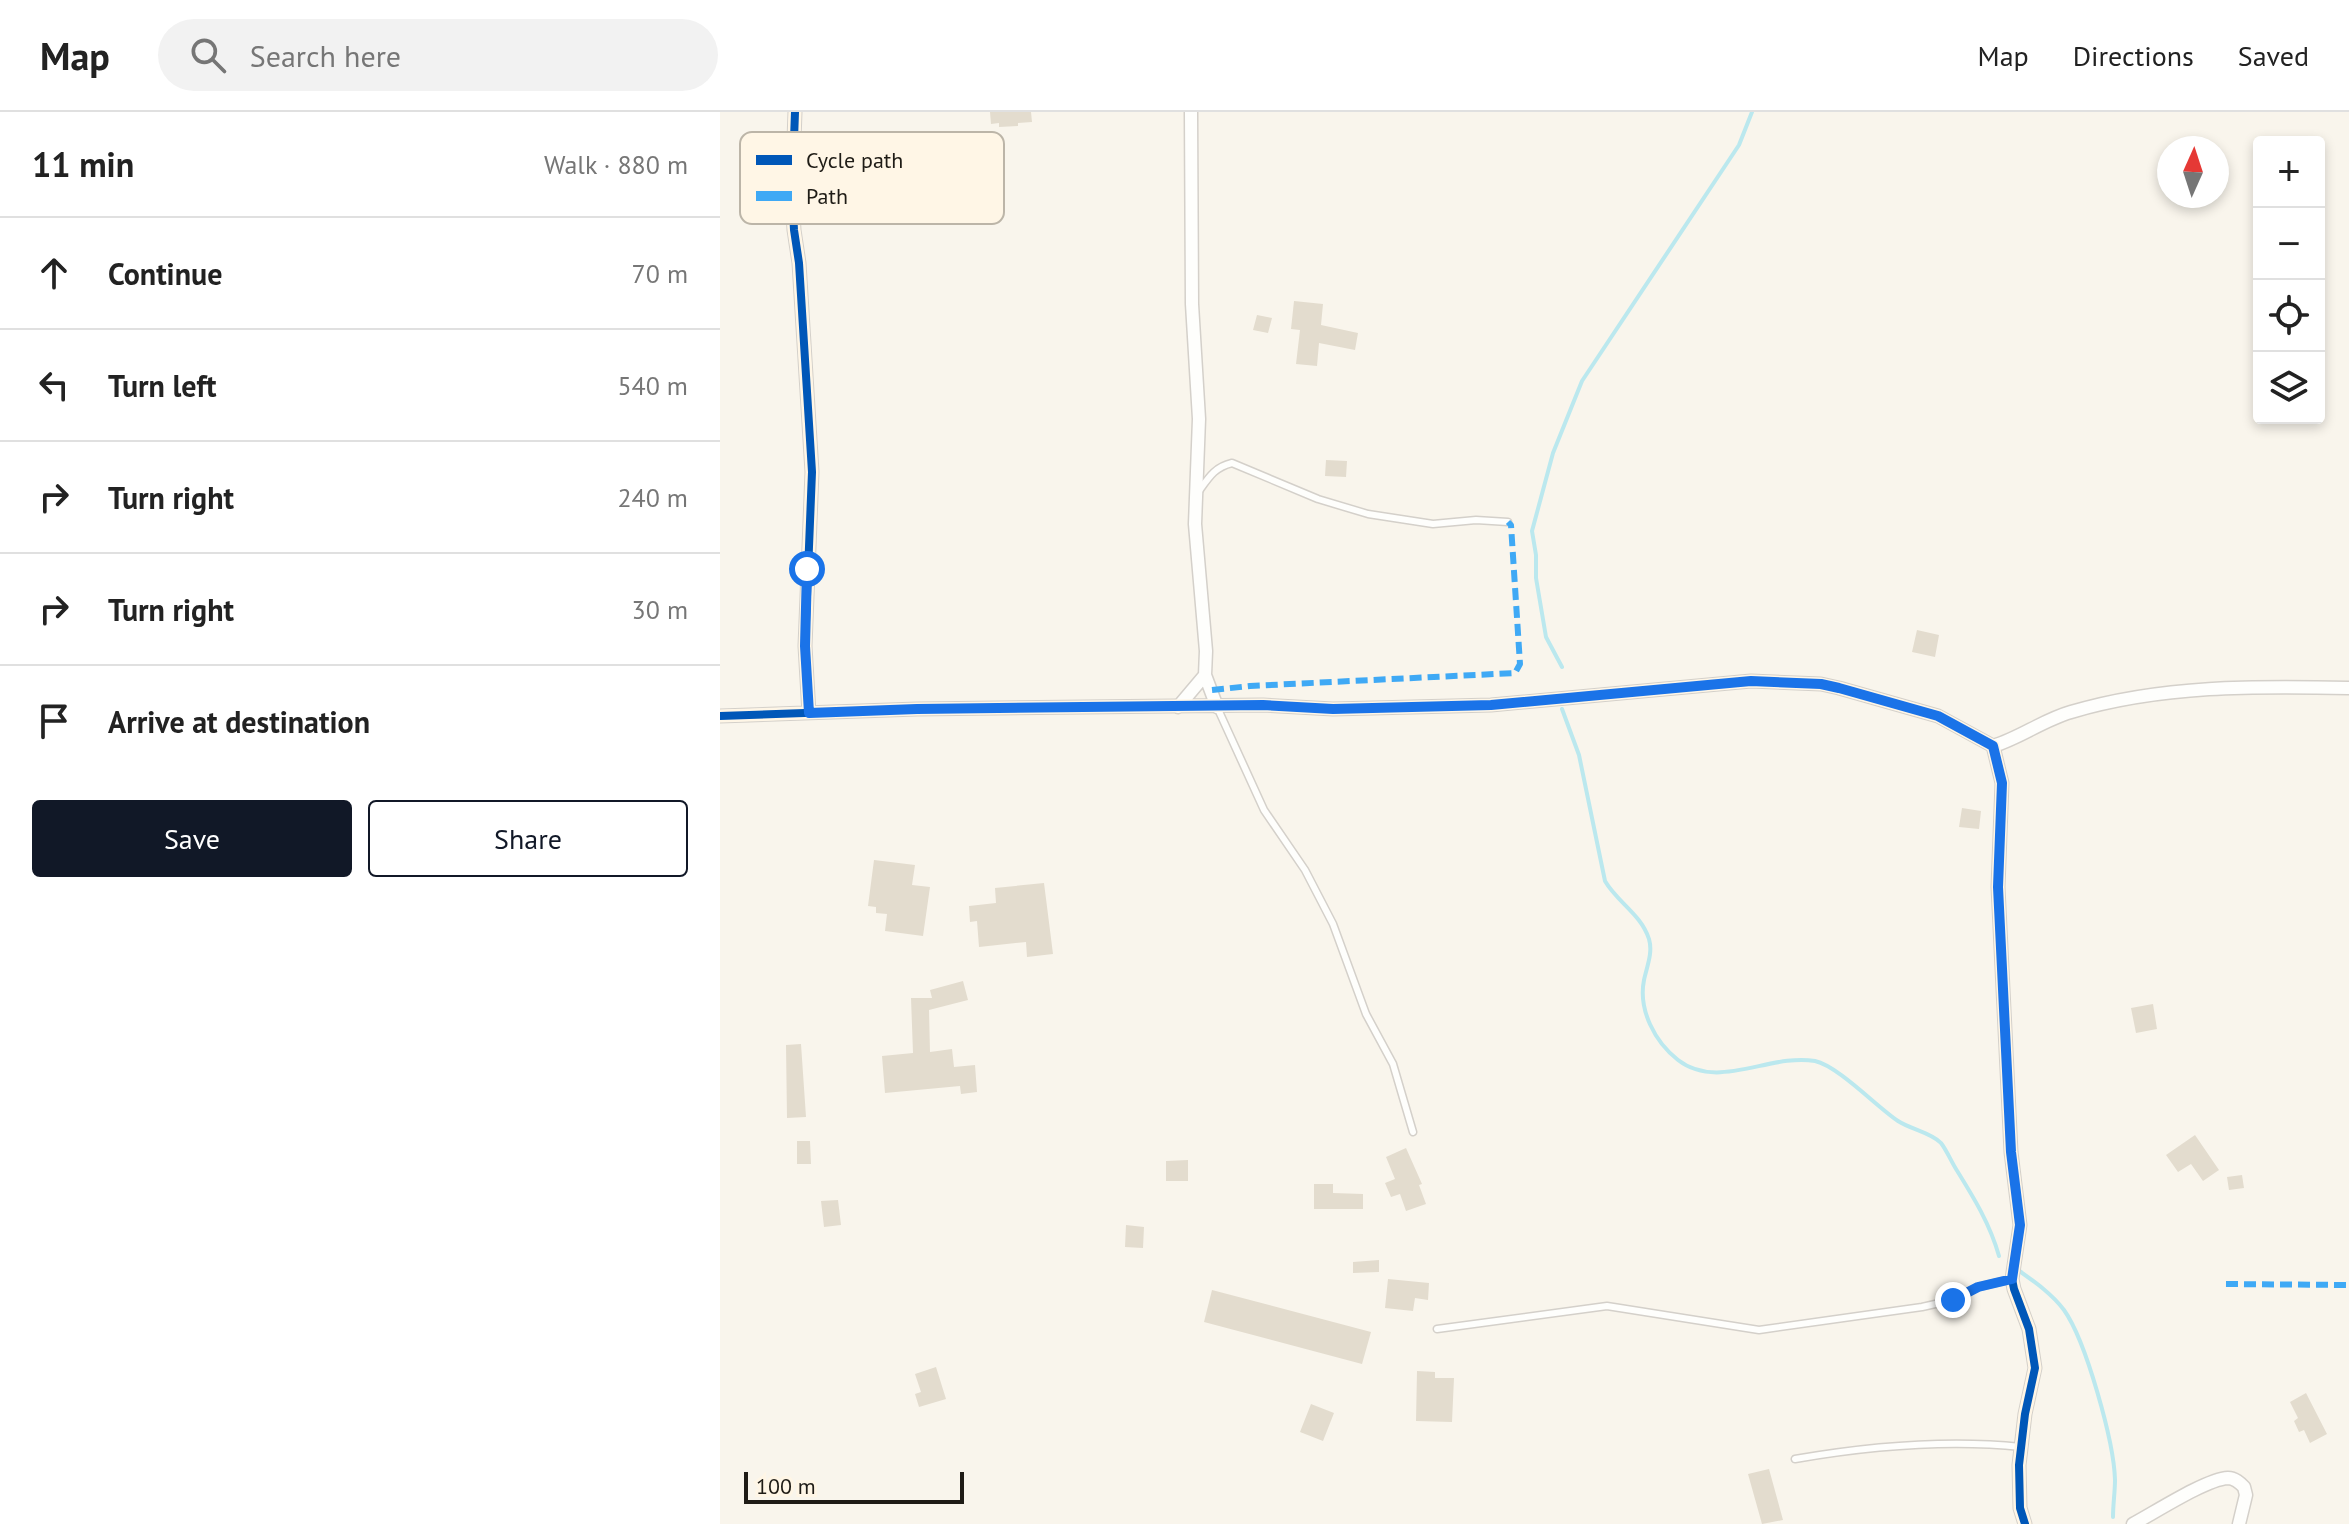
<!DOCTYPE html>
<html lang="en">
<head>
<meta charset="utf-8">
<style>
	:root { --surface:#fff; --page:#f2f2f2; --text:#222; --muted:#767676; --line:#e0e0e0; --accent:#111827 }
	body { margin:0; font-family:"PT Sans",sans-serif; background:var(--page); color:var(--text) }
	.controls { position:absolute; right:24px; top:24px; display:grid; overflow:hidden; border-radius:8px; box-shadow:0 4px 12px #0003 }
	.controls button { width:72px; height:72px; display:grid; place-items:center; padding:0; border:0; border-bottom:2px solid var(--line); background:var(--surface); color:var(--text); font:40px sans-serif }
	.compass { position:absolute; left:1437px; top:24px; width:72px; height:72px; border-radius:50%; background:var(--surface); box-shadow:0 4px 12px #0003; rotate:3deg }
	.scale { position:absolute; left:24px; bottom:20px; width:220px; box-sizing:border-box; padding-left:8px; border:4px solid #1f1c16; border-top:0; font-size:22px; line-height:28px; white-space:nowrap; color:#1f1c16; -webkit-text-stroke:6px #fff6e6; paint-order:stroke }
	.stop { position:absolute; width:24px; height:24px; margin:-18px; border:6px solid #1a73e8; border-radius:50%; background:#fff }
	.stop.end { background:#1a73e8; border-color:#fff; box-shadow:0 2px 8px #0008 }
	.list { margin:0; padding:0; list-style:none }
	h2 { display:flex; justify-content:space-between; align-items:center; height:104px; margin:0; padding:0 32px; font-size:34px }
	h2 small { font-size:26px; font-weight:400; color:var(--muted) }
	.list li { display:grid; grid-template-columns:52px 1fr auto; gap:24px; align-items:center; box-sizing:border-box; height:112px; padding:0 32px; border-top:2px solid var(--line) }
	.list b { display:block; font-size:30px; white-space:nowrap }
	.list em { font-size:26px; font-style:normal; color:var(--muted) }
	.actions { display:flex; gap:16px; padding:24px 32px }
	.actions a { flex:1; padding:18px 0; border:2px solid var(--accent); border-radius:8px; text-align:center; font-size:28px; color:var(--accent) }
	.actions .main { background:var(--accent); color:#fff }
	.icon { flex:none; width:44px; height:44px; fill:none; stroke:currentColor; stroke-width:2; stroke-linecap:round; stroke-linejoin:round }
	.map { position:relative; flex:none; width:1629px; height:1412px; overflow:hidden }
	header { display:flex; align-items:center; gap:48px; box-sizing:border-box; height:112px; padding:0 40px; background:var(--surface); border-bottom:2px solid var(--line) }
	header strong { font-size:38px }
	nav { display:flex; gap:44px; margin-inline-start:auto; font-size:28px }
	.search { width:560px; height:72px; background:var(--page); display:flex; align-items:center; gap:20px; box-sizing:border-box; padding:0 28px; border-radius:44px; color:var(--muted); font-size:30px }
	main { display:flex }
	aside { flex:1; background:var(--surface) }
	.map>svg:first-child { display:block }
</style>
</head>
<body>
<header>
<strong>Map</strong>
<div class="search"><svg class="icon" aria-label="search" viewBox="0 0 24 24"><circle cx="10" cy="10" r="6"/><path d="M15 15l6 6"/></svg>Search here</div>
<nav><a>Map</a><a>Directions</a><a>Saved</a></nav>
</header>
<main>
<aside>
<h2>11 min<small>Walk · 880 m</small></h2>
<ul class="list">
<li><svg class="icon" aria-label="ahead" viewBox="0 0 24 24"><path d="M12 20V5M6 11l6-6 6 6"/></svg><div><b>Continue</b></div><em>70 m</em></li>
<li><svg class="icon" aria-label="left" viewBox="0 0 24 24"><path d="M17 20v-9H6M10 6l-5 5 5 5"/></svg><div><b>Turn left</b></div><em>540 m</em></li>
<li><svg class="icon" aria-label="right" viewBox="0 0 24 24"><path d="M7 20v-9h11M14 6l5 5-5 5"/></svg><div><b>Turn right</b></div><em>240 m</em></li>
<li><svg class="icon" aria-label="right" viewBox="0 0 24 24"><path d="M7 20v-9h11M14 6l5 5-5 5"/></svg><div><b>Turn right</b></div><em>30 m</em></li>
<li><svg class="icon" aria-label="arrive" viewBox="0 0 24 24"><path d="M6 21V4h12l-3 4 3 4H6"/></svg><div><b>Arrive at destination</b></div></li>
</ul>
<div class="actions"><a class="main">Save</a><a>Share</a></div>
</aside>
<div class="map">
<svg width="1629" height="1412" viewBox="0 0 1629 1412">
	<rect width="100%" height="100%" fill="#f9f5ec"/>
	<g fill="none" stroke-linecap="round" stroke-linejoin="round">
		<path stroke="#bbe8ee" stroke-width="4" d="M842 555 826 525 816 466V443L812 419 833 341 862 269 1019 33 1032 0
			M842 597 859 643 885 769C897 790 921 802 929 827 933 841 927 854 924 868 918 898 935 930 958 948 998 979 1050 941 1095 949 1118 954 1157 995 1178 1009 1190 1017 1212 1021 1221 1031 1227 1039 1231 1049 1236 1057 1254 1086 1270 1112 1279 1144
			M1298 1158C1315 1170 1332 1182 1344 1198 1366 1229 1394 1330 1395 1368 1395 1380 1393 1392 1393 1405"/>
	</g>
	<path fill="#e3dcce" d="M270 0H311L312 10 298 11V14L279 15V11L271 12Z
		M574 189 603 192 601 213 638 221 635 238 599 231 597 254 576 252 580 218 571 217Z
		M537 203 552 206 548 221 533 218Z
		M606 348 627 349 626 365 605 364Z
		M1197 518 1219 523 1215 545 1192 540Z
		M1242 696 1261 699 1259 717 1239 715Z
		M154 748 195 753 192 773 210 775 203 824 165 819 167 802 156 801V795L148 794Z
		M324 771 333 842 307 845 306 830 259 835 257 809 250 810 249 794 276 791 275 776Z
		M243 869 248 888 209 898 210 940 232 937 234 955 255 953 257 980 241 982 240 974 165 981 162 944 193 941 191 886H212L210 878Z
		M1433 892 1437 917 1416 921 1411 896Z
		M81 932 86 1005 67 1006 66 933Z
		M1475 1023 1499 1058 1483 1069 1471 1052 1458 1060 1446 1043Z
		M77 1029H90L91 1052H77Z
		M686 1036 702 1072 699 1073 706 1092 686 1099 680 1082 671 1085 665 1071 675 1067 666 1045Z
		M468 1048V1069H446V1049Z
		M1522 1063 1524 1076 1509 1078 1507 1065Z
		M594 1072H613V1081L643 1082V1097H594Z
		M118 1088 121 1113 104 1115 101 1089Z
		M406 1113 424 1115 423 1136 405 1135Z
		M659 1148V1160L633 1161V1150Z
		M668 1167 709 1171 708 1188 695 1186 693 1199 665 1196Z
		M492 1178 651 1220 642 1252 484 1210Z
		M216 1255 226 1287 199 1295 195 1282 201 1280 195 1262Z
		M697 1259 715 1260V1266H734L732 1310 696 1309Z
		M1586 1281 1607 1322 1590 1331 1584 1318 1579 1320 1574 1309 1578 1306 1570 1290Z
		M591 1292 614 1301 603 1329 580 1320Z
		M1049 1357 1063 1408 1042 1412 1028 1362Z"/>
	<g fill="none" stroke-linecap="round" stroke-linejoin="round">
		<g stroke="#d4d0ca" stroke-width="9">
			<path id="lane" d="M479 379C489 365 495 355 512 351L598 387 648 402 713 412 756 408 788 410
				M497 595 544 698 585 758 613 812 646 902 673 952 693 1020
				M717 1217 887 1194 1039 1218 1202 1195 1233 1188 1258 1175 1292 1167
				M1075 1347C1150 1334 1225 1327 1301 1335"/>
		</g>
		<g stroke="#d4d0ca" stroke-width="15">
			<path id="street" d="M75 0 72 82 74 118 79 151 92 360 85 534 89 601
				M471 0 472 192 479 307 475 412 486 539 485 563 497 595
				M458 595 485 563
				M0 604 197 597 543 593 613 597 771 593 1031 569 1101 572 1119 576 1218 604 1273 634 1282 671 1278 775 1291 1040 1300 1113 1292 1167 1294 1177 1309 1217 1315 1256 1305 1302 1299 1353 1300 1396 1305 1412
				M1273 634C1300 626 1323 608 1351 600 1442 573 1535 574 1629 576
				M1413 1412C1434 1401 1486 1367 1508 1366 1515 1366 1520 1371 1524 1375L1526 1383 1519 1412"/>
		</g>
		<use href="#lane" stroke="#fefefc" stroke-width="6"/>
		<use href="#street" stroke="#fefefc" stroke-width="12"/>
		<path stroke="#3fa9f5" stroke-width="6" stroke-dasharray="12 6" stroke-linecap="butt" d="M492 578 530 574 795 561 800 552 791 413 788 410
			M1506 1172 1629 1173"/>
		<g stroke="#fff6e6" stroke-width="13">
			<path id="cycleway" d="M75 0 72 82 74 118 79 151 92 360 85 534 89 601
				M0 604 197 597 543 593 613 597 771 593 1031 569 1101 572 1119 576 1218 604 1273 634 1282 671 1278 775 1291 1040 1300 1113 1292 1167 1294 1177 1309 1217 1315 1256 1305 1302 1299 1353 1300 1396 1305 1412"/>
		</g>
		<use href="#cycleway" stroke="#0057b8" stroke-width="8"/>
	</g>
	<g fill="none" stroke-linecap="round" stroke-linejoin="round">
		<path stroke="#1a73e8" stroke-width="10" d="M87 457 85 534 89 601 197 597 543 593 613 597 771 593 1031 569 1101 572 1119 576 1218 604 1273 634 1282 671 1278 775 1291 1040 1300 1113 1292 1167 1258 1175 1233 1188"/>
	</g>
	<rect x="20" y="20" width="264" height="92" rx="12" fill="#fff6e6" stroke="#bcb5a8" stroke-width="2"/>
	<rect x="36" y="43" width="36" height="10" fill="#0057b8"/>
	<rect x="36" y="79" width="36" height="10" fill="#3fa9f5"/>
	<g font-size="22" fill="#1f1c16">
		<text x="86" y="56">Cycle path</text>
		<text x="86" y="92">Path</text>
	</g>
</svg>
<div class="controls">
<button>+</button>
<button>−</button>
<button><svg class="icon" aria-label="locate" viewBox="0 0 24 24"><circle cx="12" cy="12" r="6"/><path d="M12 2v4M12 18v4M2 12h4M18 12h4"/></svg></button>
<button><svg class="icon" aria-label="layers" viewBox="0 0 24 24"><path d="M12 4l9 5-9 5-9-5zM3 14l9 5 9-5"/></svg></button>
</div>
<svg class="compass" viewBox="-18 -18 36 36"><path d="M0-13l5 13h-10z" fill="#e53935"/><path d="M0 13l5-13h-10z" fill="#767676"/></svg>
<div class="scale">100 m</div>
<div class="stop" style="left:87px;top:457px"></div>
<div class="stop end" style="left:1233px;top:1188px"></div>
</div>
</main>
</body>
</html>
